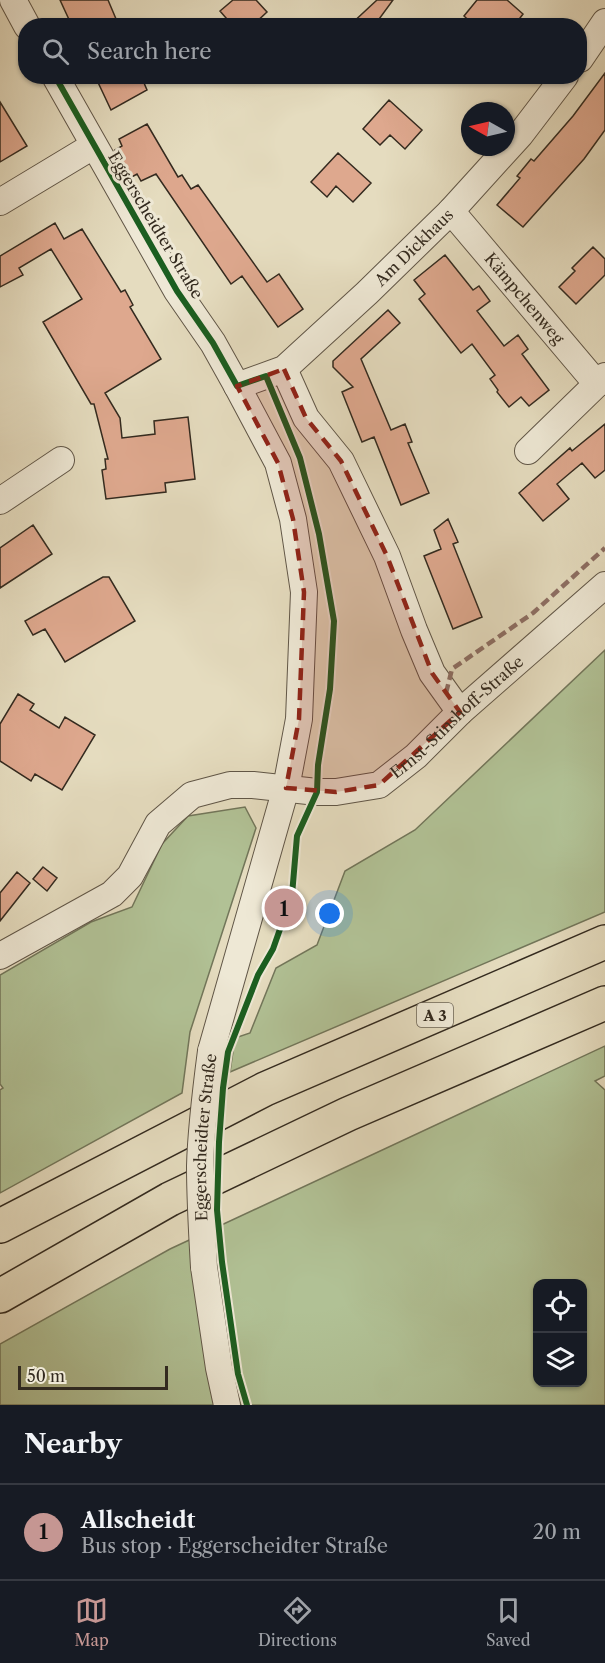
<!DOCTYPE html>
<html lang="en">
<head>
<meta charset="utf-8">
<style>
	:root { --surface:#171b24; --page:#20242c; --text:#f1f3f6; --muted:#9ea1a6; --line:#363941; --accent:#c59692 }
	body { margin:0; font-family:"Libre Caslon Text",serif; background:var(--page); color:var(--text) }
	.controls { position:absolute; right:18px; bottom:18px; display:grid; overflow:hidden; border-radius:12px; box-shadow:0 2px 4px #0004 }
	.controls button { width:54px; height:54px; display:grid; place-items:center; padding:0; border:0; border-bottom:2px solid var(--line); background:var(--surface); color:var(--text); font:30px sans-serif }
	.compass { position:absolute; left:461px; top:102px; width:54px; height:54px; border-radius:50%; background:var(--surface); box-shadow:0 2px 4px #0004; rotate:278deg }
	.scale { position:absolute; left:18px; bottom:15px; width:150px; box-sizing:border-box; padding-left:6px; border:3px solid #332a1f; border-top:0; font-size:16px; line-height:21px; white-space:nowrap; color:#332a1f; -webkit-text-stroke:4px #eee8d5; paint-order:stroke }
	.you { position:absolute; left:330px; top:914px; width:21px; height:21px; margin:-15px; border:4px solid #fff; border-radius:50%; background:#1a73e8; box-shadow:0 0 0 9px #1a73e833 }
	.badge { display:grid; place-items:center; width:39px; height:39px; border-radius:50%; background:var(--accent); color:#111; font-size:20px; font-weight:700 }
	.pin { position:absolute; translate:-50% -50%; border:3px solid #fff; box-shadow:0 2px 6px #0006 }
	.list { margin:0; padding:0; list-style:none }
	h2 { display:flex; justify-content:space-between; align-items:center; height:78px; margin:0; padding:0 24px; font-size:26px }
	h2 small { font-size:20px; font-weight:400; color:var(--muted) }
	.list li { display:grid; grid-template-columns:39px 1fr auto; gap:18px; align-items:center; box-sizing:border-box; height:96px; padding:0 24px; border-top:2px solid var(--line) }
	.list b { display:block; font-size:22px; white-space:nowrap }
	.list p { margin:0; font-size:20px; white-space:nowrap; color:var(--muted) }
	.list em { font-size:20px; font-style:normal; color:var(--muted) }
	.icon { flex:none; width:33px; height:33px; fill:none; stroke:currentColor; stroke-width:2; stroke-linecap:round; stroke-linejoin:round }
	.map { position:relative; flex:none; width:605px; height:1405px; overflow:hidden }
	.search { position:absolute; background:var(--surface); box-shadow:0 2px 4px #0004; left:18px; right:18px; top:18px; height:66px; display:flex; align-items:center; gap:15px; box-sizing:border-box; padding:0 21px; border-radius:24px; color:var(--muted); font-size:22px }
	.sheet { height:174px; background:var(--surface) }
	nav { display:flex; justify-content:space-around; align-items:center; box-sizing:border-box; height:84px; border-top:2px solid var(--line); background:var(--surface); font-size:16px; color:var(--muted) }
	nav a { display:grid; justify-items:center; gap:3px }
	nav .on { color:var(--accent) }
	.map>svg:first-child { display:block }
</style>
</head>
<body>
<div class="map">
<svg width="605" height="1405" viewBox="0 0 605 1405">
	<rect width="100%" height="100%" fill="#e5dcbf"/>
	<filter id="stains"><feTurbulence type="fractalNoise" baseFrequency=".00333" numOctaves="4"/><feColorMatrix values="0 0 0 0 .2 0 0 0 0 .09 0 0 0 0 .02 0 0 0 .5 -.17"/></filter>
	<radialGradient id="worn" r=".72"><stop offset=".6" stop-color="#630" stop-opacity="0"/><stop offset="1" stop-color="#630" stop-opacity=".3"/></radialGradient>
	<path fill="#b1c195" stroke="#72765a" stroke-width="1.5" fill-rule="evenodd" d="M605 650V912L230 1072 235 1038 250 1033 276 968 317 945 345 871 415 830Z
		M245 807 256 828 190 1032 182 1093 0 1193V1090L3 1088 0 1084V975L91 922 132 907 162 844 188 816Z
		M605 1046V1076L595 1081 605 1090V1405H0V1344L170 1249ZM538 1284H582V1382H538Z"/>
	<path fill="#dea88e" stroke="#332a1f" stroke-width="1.5" d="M60 0H108L119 26H72Z
		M233 0H256L267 12 252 26H233L220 11Z
		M377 0H393L374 26H349Z
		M477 0H507L523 14 514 26H475L464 16Z
		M605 73V130L584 159 523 227 497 205 520 178 517 176 531 159 534 161 573 116Z
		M95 76H141L147 90 111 110Z
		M389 100 422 130 405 149 390 135 380 145 363 129Z
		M0 102 27 146 0 162Z
		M147 124 178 177 182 175 191 189 198 185 267 282 279 274 303 309 278 327 242 276 231 284 156 174 141 181 137 174 130 178 115 150 122 146 119 139Z
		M338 153 371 183 353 202 336 186 327 197 311 182Z
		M55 223 64 239 82 229 121 292 125 290 133 305 130 307 161 359 105 393 120 418 122 438 155 434 154 421 188 417 195 479 165 483 166 492 106 499 102 470 106 469 105 459H108L94 404H91L43 322 82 299 51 249 19 268 23 275 0 287V256Z
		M593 247 605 259V275L576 304 559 287 575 271 572 268Z
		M445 255 473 290 479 286 490 301 477 311 504 346 518 335 528 349 522 354 549 390 529 406 521 397 509 407 497 392 498 390 490 379 495 375 472 344 461 353 419 299 425 294 414 280Z
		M388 310 400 323 361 359 391 430 405 424 412 442 408 443 429 493 401 505 374 437 362 442 342 392 353 387 333 367V361Z
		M605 424V470L595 478 582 463 570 473 557 484 569 499 543 521 519 493 570 448 572 451Z
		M448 519 458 542 453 544 482 617 453 629 424 556 441 549 434 530Z
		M33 525 52 554 0 588V548Z
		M103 577H109L135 621 65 662 45 629 33 635 25 621Z
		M18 694 34 704 30 710 59 728 65 717 95 735 62 790 35 774 31 781 0 761V724Z
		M43 867 57 878 47 891 33 879Z
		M17 872 30 883 0 921V893Z"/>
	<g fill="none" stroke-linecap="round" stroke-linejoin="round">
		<g stroke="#605647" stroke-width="28">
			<g id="minor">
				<path d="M13 0 27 26"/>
				<path d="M580 59 605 22"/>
				<path d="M55 76 177 291 213 343 237 386 278 463 293 519 304 592 299 719 286 788 211 1051"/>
				<path d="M0 202 93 146"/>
				<path id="s1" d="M451 211 597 384"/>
				<path d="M284 369 306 418 341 461 387 556 414 630 432 673 460 712"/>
				<path id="s2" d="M237 386 284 369 367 293 451 211 520 135 565 76"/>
				<path d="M528 451 605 376"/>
				<path d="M0 501 61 460"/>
				<path id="s3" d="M0 956 112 894 130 876 158 824 192 795 230 785H253L317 792H336L379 785 416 756 460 712 605 585"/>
				<path d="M204 1267 219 1368 227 1405"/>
			</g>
		</g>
		<g stroke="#332a1f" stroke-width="36">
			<path id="highway" d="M0 1226 265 1089 605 942
				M0 1296 170 1199 348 1114 605 1003"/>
		</g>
		<use href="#minor" stroke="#eee8d5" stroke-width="26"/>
		<use href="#highway" stroke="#e5dcbf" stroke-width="33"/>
		<g stroke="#605647" stroke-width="28" stroke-linecap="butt">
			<g id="minor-bridge">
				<path id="s4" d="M204 1267C202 1233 200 1200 200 1166 201 1127 206 1089 211 1051"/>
			</g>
		</g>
		<use href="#minor-bridge" stroke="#eee8d5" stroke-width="26"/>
		<path stroke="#8d6e63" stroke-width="4.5" stroke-dasharray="9 4.5" stroke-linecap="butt" d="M446 693 452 669 533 613 605 548"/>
		<g stroke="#eee8d5" stroke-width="10">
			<path id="cycleway" d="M55 76 177 291 213 343 237 386 266 376 300 458 319 534 334 621 330 689 318 765 317 792 297 836 292 895 273 949 258 975 228 1052 223 1088 219 1142 217 1210 222 1262 238 1374 247 1405"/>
		</g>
		<use href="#cycleway" stroke="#1b5e20" stroke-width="6"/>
	</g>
	<path fill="#8f2418" fill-opacity="0.2" stroke="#8f2418" stroke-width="4.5" stroke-dasharray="12 8" stroke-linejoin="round" d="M284 369 306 418 341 461 387 556 432 673 460 712 379 785 336 792 286 788 299 719 304 592 293 519 278 463 237 386Z"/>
	<g text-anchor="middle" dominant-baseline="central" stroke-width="6" stroke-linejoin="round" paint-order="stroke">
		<rect fill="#eee8d5" stroke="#6b6356" stroke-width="1.5" x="417" y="1003" width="36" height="24" rx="4.5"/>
		<g font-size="15" font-weight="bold" fill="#332a1f">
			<text x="435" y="1015">A 3</text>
		</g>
		<g font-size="16" fill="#332a1f" stroke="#eee8d5">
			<text transform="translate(156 225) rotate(59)">Eggerscheidter Straße</text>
			<text stroke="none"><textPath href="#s2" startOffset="228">Am Dickhaus</textPath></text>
			<text stroke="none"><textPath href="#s1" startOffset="114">Kämpchenweg</textPath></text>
			<text stroke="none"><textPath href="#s3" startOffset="550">Ernst-Stinshoff-Straße</textPath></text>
			<text stroke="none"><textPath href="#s4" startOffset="130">Eggerscheidter Straße</textPath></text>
		</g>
	</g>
	<rect width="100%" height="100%" filter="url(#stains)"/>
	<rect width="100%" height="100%" fill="url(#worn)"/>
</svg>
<div class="controls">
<button><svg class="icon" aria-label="locate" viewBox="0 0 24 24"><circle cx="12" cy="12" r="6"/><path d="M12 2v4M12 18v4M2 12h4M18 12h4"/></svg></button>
<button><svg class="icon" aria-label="layers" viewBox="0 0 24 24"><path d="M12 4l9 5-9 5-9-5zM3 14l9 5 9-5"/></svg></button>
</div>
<svg class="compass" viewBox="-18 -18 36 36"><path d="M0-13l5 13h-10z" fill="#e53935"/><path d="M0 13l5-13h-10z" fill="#9ea1a6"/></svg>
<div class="scale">50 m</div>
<div class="you"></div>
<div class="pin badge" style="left:284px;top:908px">1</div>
<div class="search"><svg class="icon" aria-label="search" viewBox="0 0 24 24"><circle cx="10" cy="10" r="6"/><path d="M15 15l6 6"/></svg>Search here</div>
</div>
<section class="sheet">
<h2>Nearby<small></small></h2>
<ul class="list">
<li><span class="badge">1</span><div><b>Allscheidt</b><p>Bus stop · Eggerscheidter Straße</p></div><em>20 m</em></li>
</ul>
</section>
<nav>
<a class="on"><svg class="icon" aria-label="map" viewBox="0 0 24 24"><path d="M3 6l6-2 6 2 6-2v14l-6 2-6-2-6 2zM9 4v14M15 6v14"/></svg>Map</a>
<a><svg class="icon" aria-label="directions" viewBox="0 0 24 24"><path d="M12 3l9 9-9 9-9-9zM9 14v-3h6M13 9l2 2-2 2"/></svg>Directions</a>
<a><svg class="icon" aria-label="saved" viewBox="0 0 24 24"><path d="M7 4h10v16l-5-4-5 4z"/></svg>Saved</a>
</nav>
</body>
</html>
